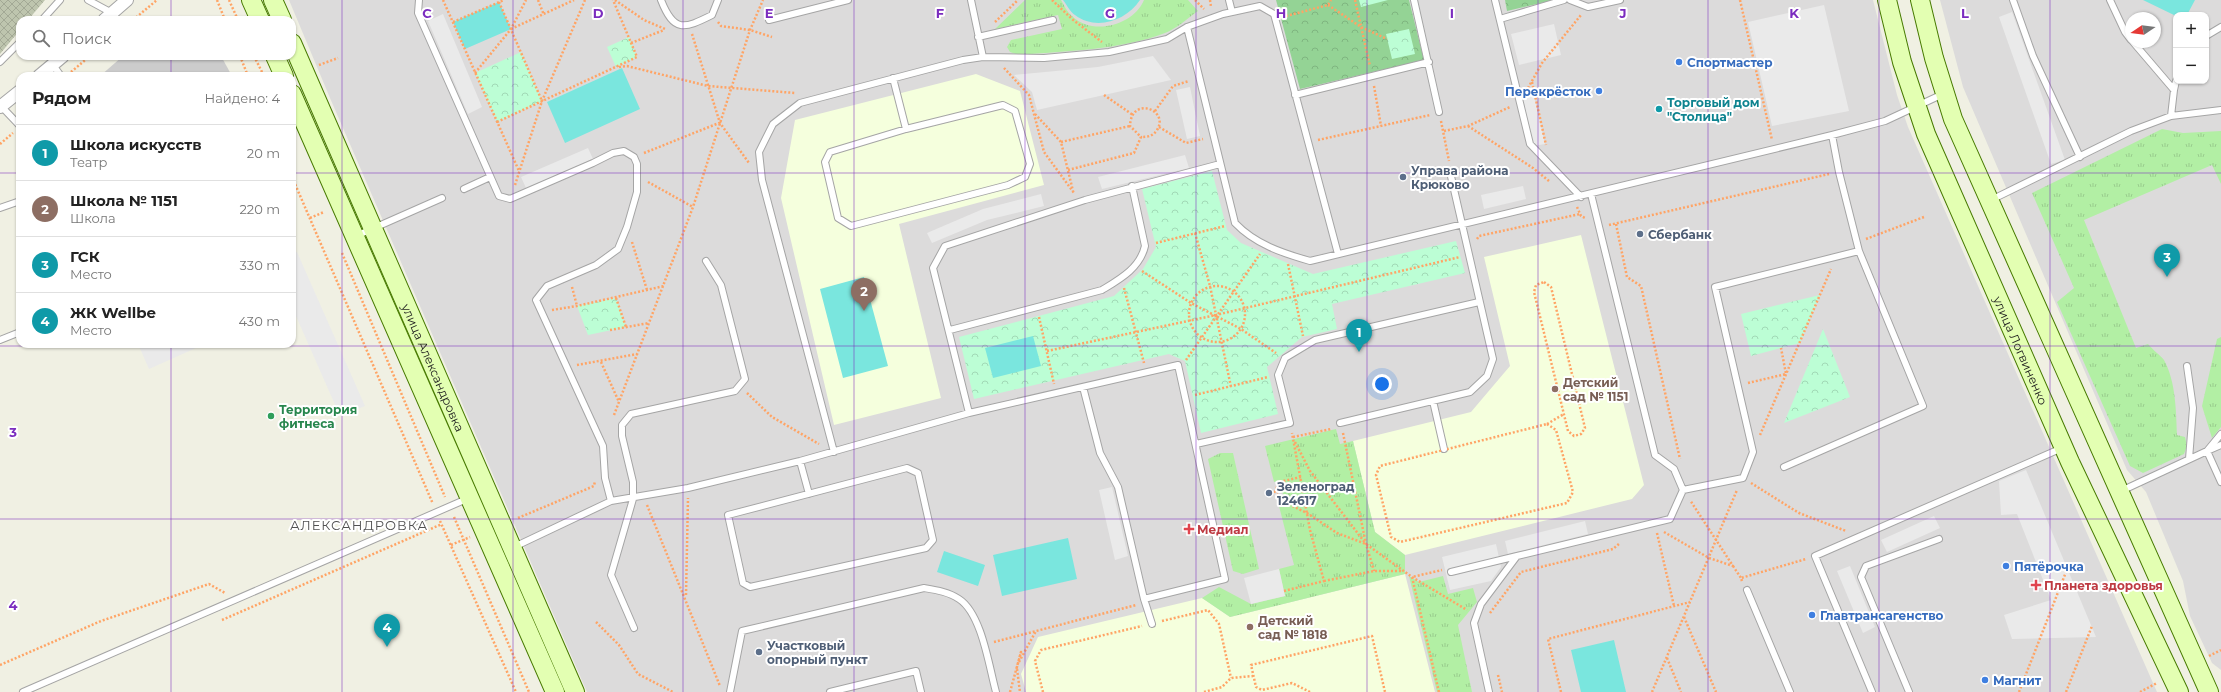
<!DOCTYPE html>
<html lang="ru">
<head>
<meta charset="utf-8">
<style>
	:root { --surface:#fff; --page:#f6f6f6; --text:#222; --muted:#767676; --line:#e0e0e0; --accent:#cc3e00 }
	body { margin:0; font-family:Montserrat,sans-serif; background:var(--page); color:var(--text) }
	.controls { position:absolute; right:12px; top:12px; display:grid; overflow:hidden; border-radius:8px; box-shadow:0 1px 3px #0004 }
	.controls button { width:36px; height:36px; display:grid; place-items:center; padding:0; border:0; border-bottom:1px solid var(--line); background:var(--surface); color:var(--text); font:20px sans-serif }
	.compass { position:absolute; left:2125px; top:12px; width:36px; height:36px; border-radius:50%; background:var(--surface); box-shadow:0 1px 3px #0004; rotate:257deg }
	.you { position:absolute; left:1382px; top:384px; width:14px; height:14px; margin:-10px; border:3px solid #fff; border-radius:50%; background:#1a73e8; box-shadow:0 0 0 6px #1a73e833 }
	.badge { display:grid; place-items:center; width:26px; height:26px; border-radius:50%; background:var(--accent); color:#fff; font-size:13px; font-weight:700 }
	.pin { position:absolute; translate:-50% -33px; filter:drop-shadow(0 1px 2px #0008) }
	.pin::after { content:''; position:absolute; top:21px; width:14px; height:12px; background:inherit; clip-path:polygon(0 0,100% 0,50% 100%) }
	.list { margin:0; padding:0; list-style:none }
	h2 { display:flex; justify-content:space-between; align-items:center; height:52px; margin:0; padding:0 16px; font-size:17px }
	h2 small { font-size:13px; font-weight:400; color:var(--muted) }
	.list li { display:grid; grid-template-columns:26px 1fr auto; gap:12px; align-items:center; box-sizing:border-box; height:56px; padding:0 16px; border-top:1px solid var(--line) }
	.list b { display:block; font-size:15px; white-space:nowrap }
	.list p { margin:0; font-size:13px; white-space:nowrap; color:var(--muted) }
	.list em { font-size:13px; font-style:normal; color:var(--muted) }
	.icon { flex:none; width:22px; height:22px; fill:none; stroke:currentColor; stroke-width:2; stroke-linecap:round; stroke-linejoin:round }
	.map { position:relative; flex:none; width:2221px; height:692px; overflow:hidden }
	.search { position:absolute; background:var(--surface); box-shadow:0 1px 3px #0004; left:16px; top:16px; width:280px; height:44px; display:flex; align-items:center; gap:10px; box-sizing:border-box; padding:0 14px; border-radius:12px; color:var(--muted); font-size:15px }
	.panel { position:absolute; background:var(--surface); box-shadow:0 1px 3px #0004; left:16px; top:72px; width:280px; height:276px; border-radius:12px }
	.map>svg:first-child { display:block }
</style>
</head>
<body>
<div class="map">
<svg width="2221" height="692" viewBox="0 0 2221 692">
	<defs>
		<pattern id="construction-cross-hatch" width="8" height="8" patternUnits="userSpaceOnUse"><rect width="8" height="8" fill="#bec5ae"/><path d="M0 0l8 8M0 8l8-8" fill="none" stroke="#a3a995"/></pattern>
		<pattern id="grass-tufts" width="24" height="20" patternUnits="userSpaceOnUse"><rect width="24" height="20" fill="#b2efa4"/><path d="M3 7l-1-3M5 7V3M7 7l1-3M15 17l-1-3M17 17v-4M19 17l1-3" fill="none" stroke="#99cc8d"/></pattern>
		<pattern id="forest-crowns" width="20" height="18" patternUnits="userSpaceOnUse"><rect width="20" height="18" fill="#94d395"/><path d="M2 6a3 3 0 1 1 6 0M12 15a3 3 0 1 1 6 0" fill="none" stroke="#7fb580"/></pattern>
		<pattern id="park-crowns" width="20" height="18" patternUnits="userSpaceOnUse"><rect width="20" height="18" fill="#bcfed5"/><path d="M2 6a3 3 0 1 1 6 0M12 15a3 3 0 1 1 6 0" fill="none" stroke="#a1d9b6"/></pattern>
	</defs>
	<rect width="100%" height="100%" fill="#f0f0e3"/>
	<path fill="#dcdbdb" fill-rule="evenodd" d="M289 0H1873L1897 95 1908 127 2157 692H587L330 98Z
		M1940 0H2221V670L2212 663 2190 616 2183 581 2146 492 2127 470 1963 87ZM2176 15H2206V81H2176ZM2131 18H2155V42H2131Z"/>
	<path fill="#f5ffdd" d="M976 74 1020 91 1044 185 899 224 941 398 834 425 781 198 795 120Z
		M1581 235 1644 485 1632 499 1405 555 1375 532 1353 441 1471 412 1510 366 1484 257Z
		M1405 574 1435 692H1026L1021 674 1038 637 1202 598 1230 617Z"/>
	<path fill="#ccc" d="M123 56H221L232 76H100Z"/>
	<path fill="url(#construction-cross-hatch)" d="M0 0H45L28 20H20V30L0 54Z"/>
	<path fill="url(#grass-tufts)" d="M1025 0H1061C1064 5 1067 12 1072 16 1092 36 1133 26 1144 0H1188L1198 11C1188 18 1176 29 1165 33 1121 50 1065 51 1019 55L1010 52 1007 47 1011 40 1062 29 1058 15 995 29Z
		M2162 129 2183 133 2221 131V184L2212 165 2084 220 2136 348 2148 344C2153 350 2160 355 2164 360 2176 382 2176 411 2177 435L2185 437 2187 446 2184 454 2143 473 2130 466 2057 302 2074 288 2032 193Z
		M2221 337V427L2212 438 2202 406 2217 339Z
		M1336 429 1340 444 1353 441 1375 532 1405 555V574L1230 617 1202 598 1219 587 1251 604 1285 596 1279 569 1294 565 1279 506 1285 504 1280 481 1274 482 1265 446Z
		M1220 453H1233L1259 569 1243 574 1233 571 1208 459Z
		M1409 576 1419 582 1443 576 1448 594 1473 588 1477 602 1458 625 1472 692H1437Z"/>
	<path fill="url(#forest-crowns)" d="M1276 0H1409L1424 60 1300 89Z
		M1505 0H1554L1507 11Z"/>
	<path fill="url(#park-crowns)" d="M1359 0H1388L1361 7Z
		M1409 29 1415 54 1392 59 1386 34Z
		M629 37 637 57 616 67 607 47Z
		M521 52 542 101 497 122 475 73Z
		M1212 171 1227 230 1241 243 1313 274 1456 241 1465 273 1332 304 1337 329 1302 337 1267 367 1278 414 1201 433 1185 361 1169 354 974 399 959 337 1114 296 1143 269 1156 247 1142 189Z
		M1820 295 1800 343 1751 356 1741 314Z
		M616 298 626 327 588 335 577 306Z
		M1823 329 1850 397 1784 423Z"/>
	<path fill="#7ae6de" d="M1063 0H1140C1126 21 1096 31 1075 15 1070 12 1067 5 1063 0Z
		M2143 0H2195L2187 15 2176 16Z
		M499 2 511 29 465 49 453 22Z
		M622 68 640 109 565 143 547 102Z
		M864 277 888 366 843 378 820 289Z
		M1033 336 1041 366 993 378 985 348Z
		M1068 538 1077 579 1002 596 993 555Z
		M944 551 985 565 978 586 937 572Z
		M1614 640 1626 692H1581L1571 650Z"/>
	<path fill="#eaeaea" d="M1824 5 1849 111 1772 126 1748 22Z
		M2012 12 2065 160 2051 164 1999 17Z
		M443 14 482 107 468 114 428 21Z
		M1554 24 1561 55 1519 65 1511 34Z
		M1153 56 1171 80 1037 110 1032 92 1014 75 1098 67Z
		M1190 87 1200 136 1187 139 1176 90Z
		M1532 87 1545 144 1533 146 1520 92Z
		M588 148 593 159 526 188 521 177Z
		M1185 155 1189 168 1102 189 1098 177Z
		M1523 186 1526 199 1484 209 1481 195Z
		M1041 194 1044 206 987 220 932 243 927 233 983 209Z
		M297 252 365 406 340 416 292 307V254Z
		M138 344H205L149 369Z
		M2026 470 2096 637 2012 639 2004 615 2051 600 2017 514 2001 515 1999 481Z
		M1112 487 1128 556 1115 560 1099 490Z
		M1934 516 1940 528 1887 552 1881 540Z
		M1585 521 1588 534 1508 554 1505 541Z
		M1496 544 1501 567 1491 581 1450 590 1442 557Z
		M1850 566 1875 627 1863 633 1837 571Z
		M1279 569 1285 596 1251 604 1244 578Z"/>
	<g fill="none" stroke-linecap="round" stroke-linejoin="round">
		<g stroke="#a5a5a5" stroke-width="8">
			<path id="lane" d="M88 0 112 13
				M419 0 418 13 499 196 510 199 593 163 613 153 624 151 634 157 637 164V192L627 227 618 249 596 265 547 286 536 300 603 446 605 478 611 501
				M661 0C674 33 684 29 712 15L718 0
				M971 0 983 57
				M1229 0 1232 12
				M1414 0 1439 112
				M1495 0 1530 144 1581 197
				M1570 0 1588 7 1620 0
				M2013 0 2033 56 2080 157
				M2110 0 2125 32 2131 40
				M1500 19 1564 0
				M42 20 60 0
				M769 20 848 0
				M1187 27 1235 223C1255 244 1282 253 1310 261L1832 135 1885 121 1943 94
				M2206 36 2221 27
				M978 37 1053 20
				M2133 42 2174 90 2171 116
				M0 62 20 42
				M53 65 61 76
				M893 78 906 129
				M2174 90 2176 81
				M1295 95 1429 62
				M1003 105 1015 111 1030 164 1025 177 1008 185 851 226 838 218 825 162 830 152 906 129Z
				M1 106 20 126
				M464 189 490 177
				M1991 200 2131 131 2171 116 2221 110
				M0 208 20 201
				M356 236 442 198
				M950 330 1102 290C1120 279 1140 268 1145 246L1132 186
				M0 340 20 332
				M2187 366 2193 408 2189 459
				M1433 401 1444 449
				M969 413 933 268 945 246 1085 200 1220 164
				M1340 423 1470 392 1487 376 1493 359 1450 172
				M1196 444 1290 423 1278 375 1285 358 1315 340 1479 302
				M2221 445 2207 451 2221 482
				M834 452 762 180 759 152 773 124 800 103 963 60 983 57 1044 58 1109 52 1167 39 1187 27 1223 14 1260 6 1274 14 1338 254
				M800 461 809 494
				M1784 467 1923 406 1859 251 1839 172 1832 135
				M907 468 918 473 933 540 926 548 750 587 743 583 728 515Z
				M1683 490 1743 478 1753 452 1715 287 1859 251
				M2121 491 2207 451 2221 434
				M514 547 611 501 688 488 800 461 969 413 1178 365 1225 579 1144 599 1118 487 1100 453 1083 387
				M1517 556 1670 519 1683 490 1674 469 1655 455 1591 194
				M1451 572 1517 556 1481 604 1474 623 1489 692
				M1747 590 1790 692
				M1144 599 1152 624
				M634 628 611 575 633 499V482L622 436V425L631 414 735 391 745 379 721 285 706 261
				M23 692 469 498
				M730 692 742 631 924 588C936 590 949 592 959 599 982 614 989 667 996 692
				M830 692 916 671 921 692
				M1872 692 1815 556 2062 448
				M1909 692 1861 577 1866 566 1939 539"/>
		</g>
		<g stroke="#a5a5a5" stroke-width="14">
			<path id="street" d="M104 20 127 0
				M39 76 63 56
				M0 107 20 91"/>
		</g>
		<g stroke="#477a00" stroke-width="20">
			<g id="secondary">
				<path d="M251 0 260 20"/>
				<path d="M273 0 282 20"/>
				<path id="s1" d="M1887 0 1902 62 1926 134 2070 462 2179 692"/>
				<path d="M1920 0 1934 58 1953 119 2209 692"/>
				<path id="s2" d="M292 43 575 692"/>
				<path d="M275 56 284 76"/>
				<path d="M292 94 555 692"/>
			</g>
		</g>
		<path stroke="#ffa465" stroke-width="2.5" stroke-dasharray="2 2" stroke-linecap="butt" d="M217 0 225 20
			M229 0 238 20
			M443 0 519 171
			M538 0 544 15
			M615 0 644 20 665 29
			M1052 0 1072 19 1102 42
			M1195 0 1204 9
			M1210 0 1211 7
			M1355 0 1370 66
			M1740 0 1772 140
			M499 2 542 101
			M1328 5 1361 27 1387 39
			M1286 16 1328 5 1331 0
			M133 20 157 0
			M453 22 504 0
			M718 22 721 26 750 30 772 37
			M995 22 1018 0
			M511 29 574 0
			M692 34 720 123 749 163
			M631 43 664 30
			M240 56 248 76
			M254 56 264 76
			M319 65 338 58
			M619 67 627 66 708 86 795 93
			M1004 68 1029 95 1044 152 1074 193
			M71 72 90 56
			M475 73 511 29 526 0
			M1532 82 1546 145
			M1374 86 1381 126
			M1528 88 1542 63 1581 15
			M1104 95 1133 115
			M1155 111 1173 86 1189 81
			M1035 114 1061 142 1073 191
			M1441 121 1449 161
			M497 122 637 57 613 0
			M1468 126 1533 168 1549 181
			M1159 127 1186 143 1203 139
			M1444 131 1468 126 1510 107
			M1318 140 1430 115
			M1061 142 1130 126
			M0 144 13 133
			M644 153 719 123
			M1068 170 1134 153 1141 137 1130 126C1131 95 1170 110 1157 130 1153 136 1148 137 1141 137
			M292 177 433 504
			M648 182 693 207
			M515 185 542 101 585 0
			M1577 207 1581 216 1585 218
			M310 218 324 212
			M1616 224 1627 277 1641 286 1680 459
			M1609 225 1829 174
			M1195 233 1210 286 1231 387
			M1477 239 1479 236 1580 214
			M1866 239 1924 217
			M632 242 647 290
			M1156 243 1225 226
			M342 253 445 497
			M1288 264 1303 336
			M1142 271 1191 303 1241 329 1276 353
			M1544 282 1551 287 1585 428 1581 434 1574 436 1568 431 1534 292 1536 285Z
			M1189 314a28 28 0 1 1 56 0a28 28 0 1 1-56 0Z
			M572 287 577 306
			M1124 288 1144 363
			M616 298 626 327
			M552 310 577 306 664 286
			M1039 317 1054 384
			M610 330 649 323
			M1047 351 1216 315 1460 257
			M1186 360 1260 254
			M601 362 619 402
			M577 365 637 354
			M1748 383 1786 374 1781 348
			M747 393 772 417 819 444
			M1195 395 1268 377
			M614 415 693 207 750 30 763 0
			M1547 424 1556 430 1573 492 1567 503 1400 542 1391 537 1376 475 1380 466Z
			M1547 424 1564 414
			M1343 433 1366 544 1374 571
			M1760 435 1831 269
			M1293 437 1331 429
			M1295 442 1310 471 1366 544
			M1301 477 1279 482 1275 492 1284 502 1307 513 1337 533 1366 544 1412 577 1467 610
			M1751 483 1799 513 1846 531
			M647 505 720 686
			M454 517 529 692
			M518 518 594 486 595 481
			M440 521 516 692
			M1664 532 1709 558 1733 566 1690 500
			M1657 533 1674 606
			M451 545 470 537
			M1733 566 1741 578
			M1324 581 1374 571H1402
			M1742 581 1741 578 1806 559
			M1284 591 1324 581 1310 530 1292 433
			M686 595 688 498
			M1490 613 1521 572 1613 549 1620 543
			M1684 617 1716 692
			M222 620 442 524
			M1162 621 1208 610 1219 624 1231 678
			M596 622 619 645 638 674 673 692
			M994 642 1136 605
			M2209 656 2221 650
			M1667 658 1681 692
			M1019 662 1036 631
			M0 665 101 621 209 584 225 593
			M1017 669 1020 692
			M1498 675 1502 692
			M1010 692 1021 652 1017 667
			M1043 692 1035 661 1041 650 1142 626
			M1204 692 1222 687 1231 678 1253 676
			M1310 692 1292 683 1262 690 1256 687 1251 665 1372 636 1385 692
			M1439 692 1412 577 1442 570
			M1561 692 1548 639 1690 602
			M1652 692 1737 490
			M2019 692 2066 572
			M2066 692 2092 626
			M2140 692 2157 683"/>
		<use href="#lane" stroke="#fff" stroke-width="6"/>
		<use href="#street" stroke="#fff" stroke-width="12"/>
		<use href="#secondary" stroke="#e3ffb2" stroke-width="18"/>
	</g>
	<path fill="none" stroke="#7b2cbf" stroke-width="1" stroke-opacity="0.55" d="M171 0V20M342 0V692M513 0V692M683 0V692M854 0V692M1025 0V692M1196 0V692M1367 0V692M1538 0V692M1708 0V692M1879 0V692M2050 0V692M171 56V76M0 173H20M292 173H2221M171 344V692M0 346H2221M0 519H2221"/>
	<g fill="#3f7fe0" stroke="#fff" stroke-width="1.5">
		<circle cx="1679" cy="62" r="4"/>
		<circle cx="1599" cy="91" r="4"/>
		<circle cx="2006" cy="566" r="4"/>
		<circle cx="1812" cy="615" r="4"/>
		<circle cx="1985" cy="680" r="4"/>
	</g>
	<circle fill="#0f9aa8" stroke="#fff" stroke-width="1.5" cx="1659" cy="109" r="4"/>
	<g fill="#5c6f8a" stroke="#fff" stroke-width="1.5">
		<circle cx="1403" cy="177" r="4"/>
		<circle cx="1640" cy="234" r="4"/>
		<circle cx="1269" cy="493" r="4"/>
		<circle cx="759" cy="652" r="4"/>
	</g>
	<g fill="#8d6e63" stroke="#fff" stroke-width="1.5">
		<circle cx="1555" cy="389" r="4"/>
		<circle cx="1250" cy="627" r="4"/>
	</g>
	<circle fill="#2e9e5b" stroke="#fff" stroke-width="1.5" cx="271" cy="416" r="4"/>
	<g fill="#e0444e" stroke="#fff" stroke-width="1.5">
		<path d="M1187 523h4v4h4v4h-4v4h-4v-4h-4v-4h4z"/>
		<path d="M2034 579h4v4h4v4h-4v4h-4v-4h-4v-4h4z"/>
	</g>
	<g text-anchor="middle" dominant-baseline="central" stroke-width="4" stroke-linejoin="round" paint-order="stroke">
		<g font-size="12" font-weight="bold" fill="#366cbe" stroke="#fff" text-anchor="start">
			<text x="1687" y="62">Спортмастер</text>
			<text x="1591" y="91" text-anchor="end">Перекрёсток</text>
			<text x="2014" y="566">Пятёрочка</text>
			<text x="1820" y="615">Главтрансагенство</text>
			<text x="1993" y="680">Магнит</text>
		</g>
		<g font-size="12" font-weight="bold" fill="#0d838f" stroke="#fff" text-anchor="start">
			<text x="1667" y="102">Торговый дом<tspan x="1667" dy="14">"Столица"</tspan></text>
		</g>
		<g font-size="12" font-weight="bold" fill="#4e5e75" stroke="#fff" text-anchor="start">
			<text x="1411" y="170">Управа района<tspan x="1411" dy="14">Крюково</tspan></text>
			<text x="1648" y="234">Сбербанк</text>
			<text x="1277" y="486">Зеленоград<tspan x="1277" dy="14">124617</tspan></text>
			<text x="767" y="645">Участковый<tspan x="767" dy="14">опорный пункт</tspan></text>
		</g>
		<g font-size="12" fill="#1e1e1e" stroke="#fff">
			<text stroke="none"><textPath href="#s1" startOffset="376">улица Логвиненко</textPath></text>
			<text stroke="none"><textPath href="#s2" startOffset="354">улица Александровка</textPath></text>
		</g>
		<g font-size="12" font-weight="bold" fill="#785e54" stroke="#fff" text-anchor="start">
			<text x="1563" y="382">Детский<tspan x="1563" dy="14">сад № 1151</tspan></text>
			<text x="1258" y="620">Детский<tspan x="1258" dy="14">сад № 1818</tspan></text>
		</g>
		<g font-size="12" font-weight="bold" fill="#27864d" stroke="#fff" text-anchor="start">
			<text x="279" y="409">Территория<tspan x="279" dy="14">фитнеса</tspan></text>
		</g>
		<g font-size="12" font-weight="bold" fill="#be3a42" stroke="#fff" text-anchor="start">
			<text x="1197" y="529">Медиал</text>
			<text x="2044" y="585">Планета здоровья</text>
		</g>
		<g font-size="13" letter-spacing="1" fill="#515151" stroke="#fff">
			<text x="359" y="525">АЛЕКСАНДРОВКА</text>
		</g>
	</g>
	<g font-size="13" text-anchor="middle" font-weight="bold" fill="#7b2cbf" stroke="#fff" stroke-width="4" stroke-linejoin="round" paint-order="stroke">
		<text x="427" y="18">C</text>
		<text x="598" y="18">D</text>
		<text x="769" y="18">E</text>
		<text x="940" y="18">F</text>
		<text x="1110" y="18">G</text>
		<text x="1281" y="18">H</text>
		<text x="1452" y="18">I</text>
		<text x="1623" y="18">J</text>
		<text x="1794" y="18">K</text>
		<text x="1965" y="18">L</text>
		<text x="13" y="437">3</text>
		<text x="13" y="610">4</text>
	</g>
</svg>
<div class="controls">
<button>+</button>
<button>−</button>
</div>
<svg class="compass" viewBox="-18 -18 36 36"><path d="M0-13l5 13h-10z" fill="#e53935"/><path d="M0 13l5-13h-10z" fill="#767676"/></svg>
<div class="you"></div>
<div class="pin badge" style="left:1359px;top:352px;background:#0f9aa8">1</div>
<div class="pin badge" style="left:864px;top:311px;background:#8d6e63">2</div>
<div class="pin badge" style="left:2167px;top:277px;background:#0f9aa8">3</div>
<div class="pin badge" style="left:387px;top:647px;background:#0f9aa8">4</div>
<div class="search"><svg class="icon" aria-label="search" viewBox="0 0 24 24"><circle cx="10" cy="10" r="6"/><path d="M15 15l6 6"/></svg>Поиск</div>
<section class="panel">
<h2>Рядом<small>Найдено: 4</small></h2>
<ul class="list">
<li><span class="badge" style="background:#0f9aa8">1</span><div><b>Школа искусств</b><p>Театр</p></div><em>20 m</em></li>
<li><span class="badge" style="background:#8d6e63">2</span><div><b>Школа № 1151</b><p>Школа</p></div><em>220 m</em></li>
<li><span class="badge" style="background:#0f9aa8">3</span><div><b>ГСК</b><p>Место</p></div><em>330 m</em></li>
<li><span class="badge" style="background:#0f9aa8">4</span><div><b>ЖК Wellbe</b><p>Место</p></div><em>430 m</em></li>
</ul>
</section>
</div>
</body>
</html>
